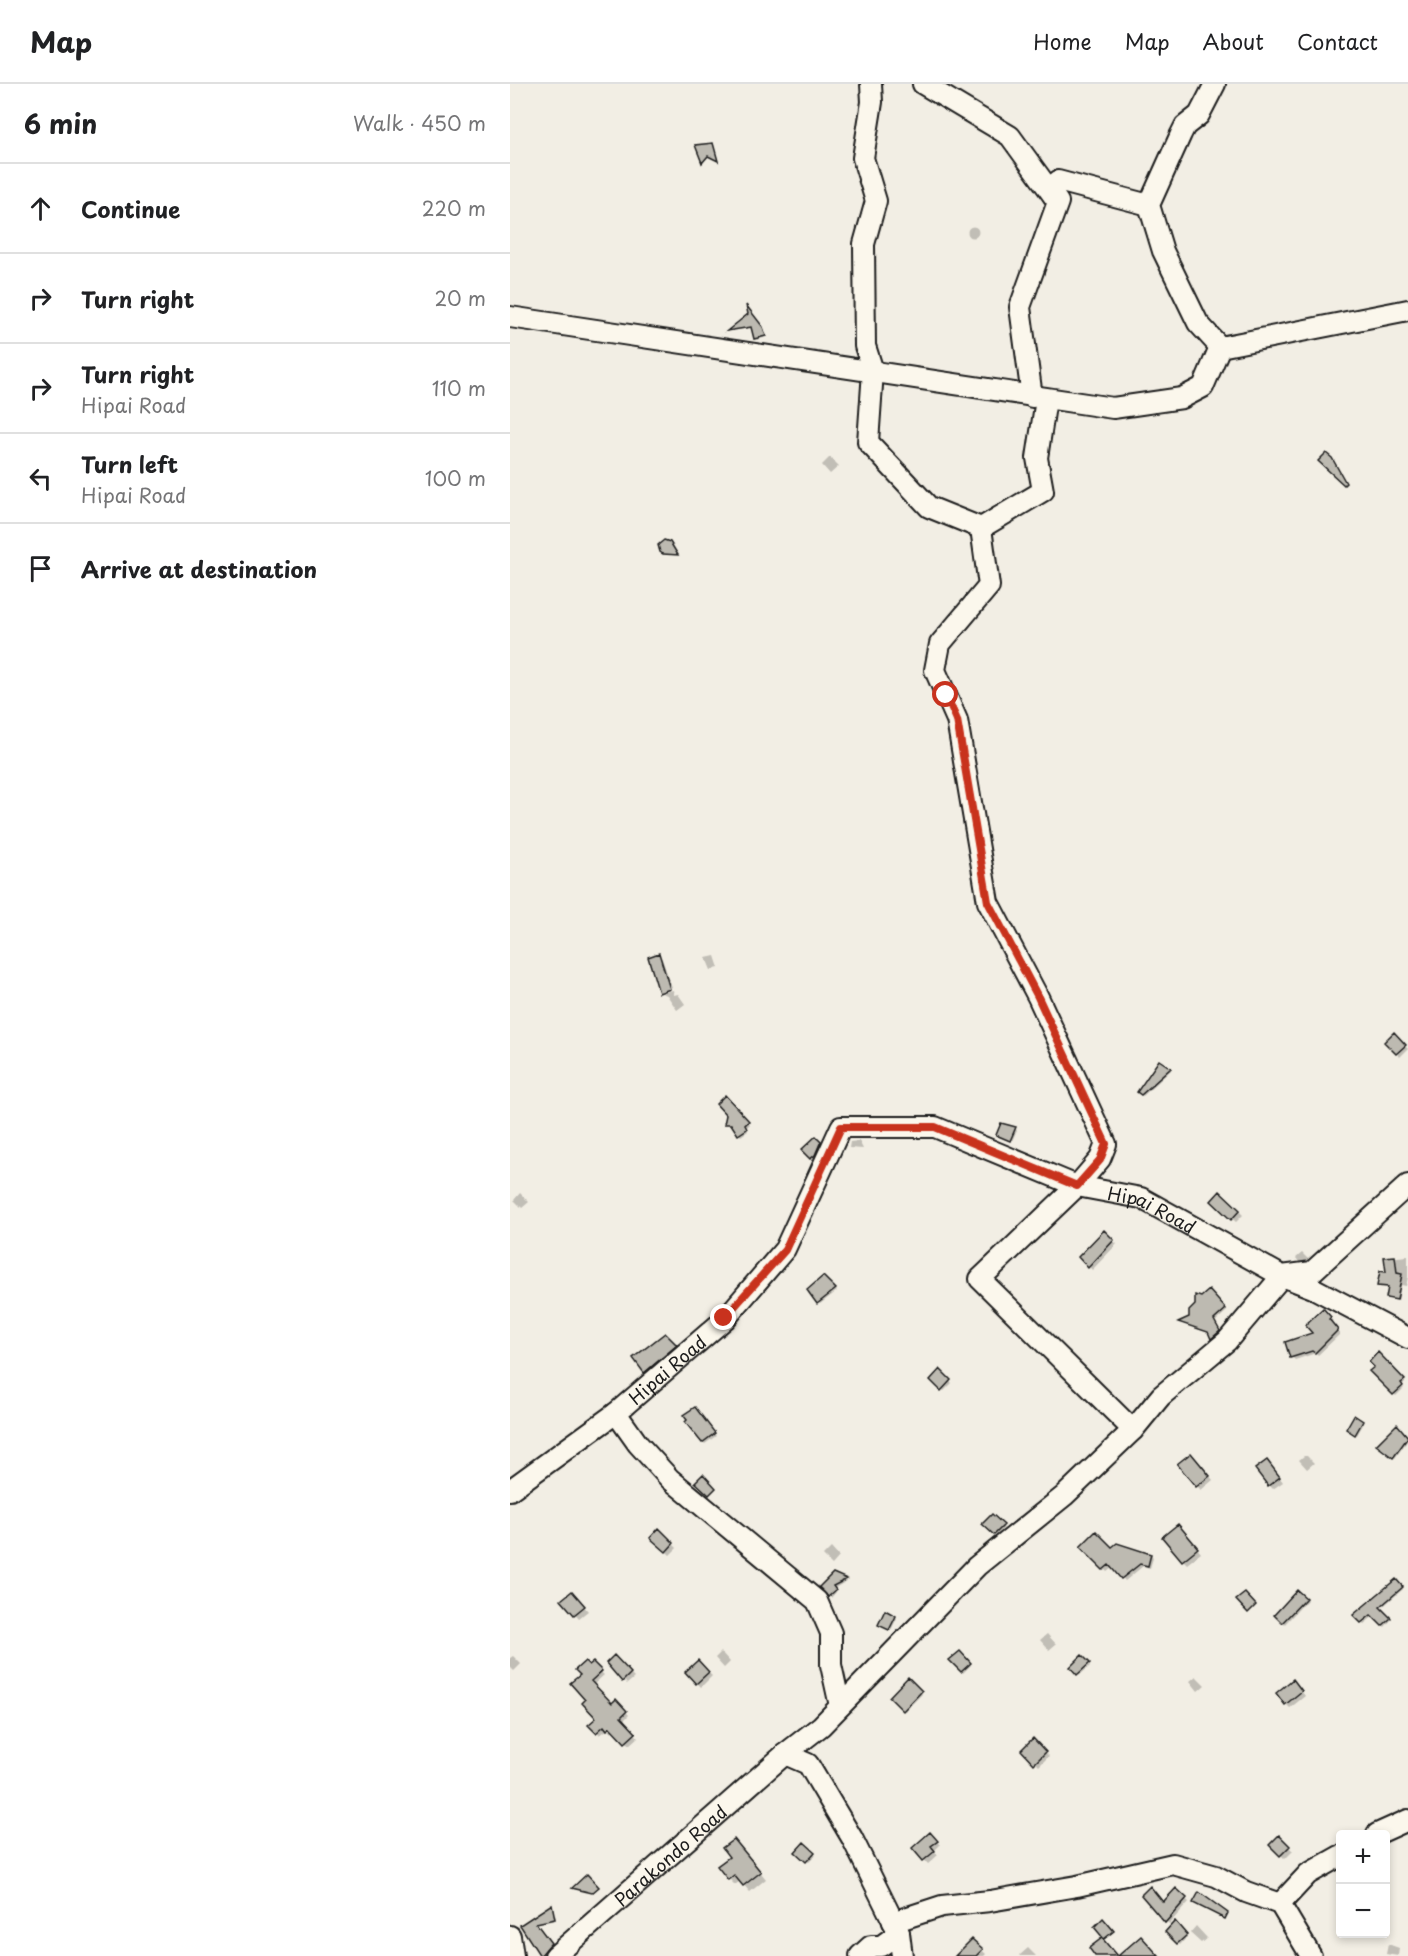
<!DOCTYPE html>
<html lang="en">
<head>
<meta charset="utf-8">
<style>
	:root { --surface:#fff; --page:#f6f6f6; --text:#202124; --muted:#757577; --line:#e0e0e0 }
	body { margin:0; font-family:"Playpen Sans",sans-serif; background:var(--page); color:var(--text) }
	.controls { position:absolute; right:18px; bottom:18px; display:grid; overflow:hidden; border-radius:6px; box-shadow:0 3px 9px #0003 }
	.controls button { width:54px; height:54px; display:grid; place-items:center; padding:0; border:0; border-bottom:2px solid var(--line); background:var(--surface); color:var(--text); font:30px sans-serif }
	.stop { position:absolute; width:18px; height:18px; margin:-14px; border:4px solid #c8321e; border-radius:50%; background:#fff }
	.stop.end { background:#c8321e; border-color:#fff; box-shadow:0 2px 6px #0008 }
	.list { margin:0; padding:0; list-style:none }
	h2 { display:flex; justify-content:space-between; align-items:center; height:78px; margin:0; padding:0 24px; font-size:26px }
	h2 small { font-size:20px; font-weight:400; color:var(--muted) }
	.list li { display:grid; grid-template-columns:39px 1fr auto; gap:18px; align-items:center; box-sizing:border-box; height:90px; padding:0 24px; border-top:2px solid var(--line) }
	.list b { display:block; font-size:22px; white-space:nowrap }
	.list p { margin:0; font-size:20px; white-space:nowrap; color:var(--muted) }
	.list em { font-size:20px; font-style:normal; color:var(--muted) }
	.icon { flex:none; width:33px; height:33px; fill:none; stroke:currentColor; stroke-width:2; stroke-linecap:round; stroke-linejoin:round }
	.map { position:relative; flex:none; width:898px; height:1872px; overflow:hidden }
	header { display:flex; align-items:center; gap:36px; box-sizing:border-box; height:84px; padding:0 30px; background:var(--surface); border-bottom:2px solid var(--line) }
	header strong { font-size:28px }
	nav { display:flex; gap:33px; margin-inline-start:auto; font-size:21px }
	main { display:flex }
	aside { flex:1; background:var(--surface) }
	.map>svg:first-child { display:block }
</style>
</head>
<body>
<header>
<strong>Map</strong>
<nav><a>Home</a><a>Map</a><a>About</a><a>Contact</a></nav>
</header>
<main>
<aside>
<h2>6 min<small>Walk · 450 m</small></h2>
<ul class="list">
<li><svg class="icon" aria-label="ahead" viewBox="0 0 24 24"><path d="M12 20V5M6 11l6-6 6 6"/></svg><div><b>Continue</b></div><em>220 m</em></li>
<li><svg class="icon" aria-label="right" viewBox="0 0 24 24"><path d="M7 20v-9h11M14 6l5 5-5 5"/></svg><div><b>Turn right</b></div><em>20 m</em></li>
<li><svg class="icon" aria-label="right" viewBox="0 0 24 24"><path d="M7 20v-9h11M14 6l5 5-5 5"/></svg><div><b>Turn right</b><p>Hipai Road</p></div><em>110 m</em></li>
<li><svg class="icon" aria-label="left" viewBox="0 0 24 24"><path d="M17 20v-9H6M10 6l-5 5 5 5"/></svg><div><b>Turn left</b><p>Hipai Road</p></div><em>100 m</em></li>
<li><svg class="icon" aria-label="arrive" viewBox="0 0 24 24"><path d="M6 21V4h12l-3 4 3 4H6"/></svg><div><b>Arrive at destination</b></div></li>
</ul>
</aside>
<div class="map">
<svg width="898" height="1872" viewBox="0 0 898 1872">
	<rect width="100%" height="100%" fill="#f2eee4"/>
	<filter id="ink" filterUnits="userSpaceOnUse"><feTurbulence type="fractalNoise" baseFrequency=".0167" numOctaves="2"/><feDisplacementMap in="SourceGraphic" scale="12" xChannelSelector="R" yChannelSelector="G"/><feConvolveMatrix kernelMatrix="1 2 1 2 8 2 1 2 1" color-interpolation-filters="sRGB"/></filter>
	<g filter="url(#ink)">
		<path fill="#0003" d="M457.5 148a5.5 5.5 0 1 1 11 0a5.5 5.5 0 1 1-11 0Z
			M239 226 255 246 256 253 247 256 243 244 219 247 240 231Z
			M320 373 329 382 320 390 312 381Z
			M148 871 152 875 162 903 151 907Z
			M205 872 209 884 201 886 196 874Z
			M163 906 164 911 168 910 175 920 167 926 157 911 152 909Z
			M884 950 898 965 890 973 876 958Z
			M650 978 661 986 633 1012 629 1008Z
			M215 1014 240 1040 236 1044 238 1047 231 1052 223 1041 216 1040 217 1031Z
			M505 1045 507 1046 502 1057 489 1052Z
			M306 1054 314 1062 305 1078 293 1066Z
			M349 1057 353 1065 339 1064 340 1058Z
			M10 1109 19 1118 12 1124 4 1116Z
			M710 1109 733 1131 726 1138 703 1117Z
			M594 1148 607 1160 582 1186 570 1173Z
			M792 1169 799 1176 790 1179 786 1174Z
			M898 1172V1193L896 1202 891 1201 888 1217 879 1215 877 1214 879 1204 869 1201 877 1190 876 1174Z
			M313 1194 327 1207 310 1220 299 1206Z
			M699 1208 717 1227 705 1238 710 1249 704 1255 700 1249 671 1239 680 1234 691 1214Z
			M813 1227 823 1237 820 1239 830 1250 808 1271 806 1269 785 1276 782 1273 805 1249Z
			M155 1251 167 1263 137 1289 125 1275Z
			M868 1271 895 1298 891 1302 894 1304 886 1312 861 1287 866 1283Z
			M430 1287 442 1299 434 1307 422 1296Z
			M184 1325 206 1352 195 1360 177 1338Z
			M852 1338 854 1339 847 1351 839 1346Z
			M887 1342 898 1354V1356L885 1374 868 1361Z
			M794 1372H797L804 1379 797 1385 789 1376Z
			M685 1374 703 1396 691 1406 687 1402Z
			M761 1382 773 1398 763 1405 759 1401Z
			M482 1432 494 1444 486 1452 474 1440Z
			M149 1446 167 1464 160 1471 142 1454Z
			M672 1446 691 1469 677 1480 673 1476Z
			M573 1463 640 1471 643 1474 640 1484 633 1482 615 1497 603 1483 597 1488Z
			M321 1464 329 1473 322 1481 313 1472Z
			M323 1491 337 1497 323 1505 326 1508 321 1514 311 1503Z
			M886 1497 893 1505 870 1525 881 1536 875 1543 864 1532 854 1540 845 1531Z
			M788 1508 797 1516 775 1540 766 1531Z
			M66 1513 78 1527 69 1534 53 1516Z
			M385 1533 387 1534 381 1546 371 1542Z
			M537 1550 546 1560 539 1566 530 1556Z
			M211 1568 220 1578 214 1584 205 1574Z
			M450 1569 461 1581 453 1589 442 1576Z
			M3 1572 11 1580 4 1587 0 1583V1574Z
			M104 1573 124 1594 117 1600 98 1580Z
			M572 1573 580 1582 570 1591 562 1583Z
			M188 1578 202 1592 191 1603 177 1588Z
			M83 1580 94 1591 83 1601 102 1621 106 1617 119 1631 113 1637 128 1653 119 1661 104 1645 101 1648 98 1645 90 1651 81 1641 88 1634 77 1617 79 1583Z
			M686 1592 695 1601 688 1607 680 1597Z
			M398 1595 412 1610 395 1627 381 1613Z
			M787 1601 795 1612 780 1624 776 1620Z
			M523 1656 539 1672 529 1682 513 1666Z
			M420 1750 430 1761 424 1767 428 1771 418 1780 404 1764Z
			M769 1753 783 1767 775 1775 761 1761Z
			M294 1760 306 1771 299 1778 287 1768Z
			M230 1763 256 1795 240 1808 230 1797 225 1801 219 1795 221 1773Z
			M666 1806 679 1818 659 1840 633 1811 654 1820Z
			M42 1822 46 1836 25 1840 42 1862 32 1872 12 1841Z
			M665 1839 677 1853 670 1861 657 1848Z
			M686 1842 697 1854 691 1859 680 1849Z
			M462 1857 476 1870 474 1872H458Z
			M878 1860 889 1864 888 1872 876 1870Z
			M518 1864 526 1872H511L510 1871Z"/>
		<path fill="#bdbab1" stroke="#1c1c1c" stroke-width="1.5" d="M203 59 208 77 198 72 192 79 185 61Z
			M236 221 253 243 256 252 244 255 241 243 217 247 238 230Z
			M816 369 822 374 836 399 834 401 808 377Z
			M154 456 160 458 168 471 153 470 150 468 148 461Z
			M149 869 160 905 149 909 138 873Z
			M884 948 896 961 886 970 874 958Z
			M649 976 661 984 631 1011 627 1008Z
			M215 1011 239 1037 235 1041 237 1045 228 1051 221 1040H214L216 1031 206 1020Z
			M491 1039 506 1043 500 1057 486 1051Z
			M306 1052 311 1057 305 1071 300 1075 291 1066Z
			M710 1107 730 1126 721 1136 701 1117Z
			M594 1146 604 1156 578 1184 568 1173Z
			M885 1172 887 1189 892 1190 887 1216 876 1214 878 1203 867 1202 870 1187 876 1188 874 1173Z
			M313 1192 326 1205 307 1220 297 1206Z
			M699 1206 716 1225 704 1236 710 1247 701 1255 698 1248 668 1238 679 1233V1227L685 1221V1211L691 1213Z
			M813 1224 821 1233 819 1235 828 1246 805 1269 802 1267 780 1274 775 1258 802 1249 795 1241Z
			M155 1249 167 1261 134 1289 123 1274Z
			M868 1268 895 1296 891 1299 893 1302 883 1311 859 1287 864 1283 859 1278Z
			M430 1285 441 1296 431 1307 420 1296Z
			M185 1323 205 1349 192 1359 175 1338 177 1336 173 1331Z
			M844 1331 853 1337 845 1351 836 1345Z
			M887 1340 898 1353 883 1374 866 1361Z
			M681 1369 700 1392 686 1403 667 1380Z
			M757 1376 770 1393 758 1402 745 1385Z
			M193 1390 206 1404 199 1411 185 1398Z
			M482 1430 494 1441 484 1451 472 1440Z
			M668 1440 688 1464 672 1477 652 1453Z
			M149 1444 164 1459 156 1468 140 1454Z
			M586 1447 602 1463 607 1459 641 1470 638 1482 630 1480 611 1495 599 1481 593 1486 570 1463Z
			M323 1489 337 1495 323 1502 326 1506 318 1513 309 1503Z
			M886 1495 893 1503 870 1523 881 1534 872 1542 861 1531 851 1539 843 1531Z
			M787 1506 796 1514 772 1539 764 1531Z
			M62 1507 75 1522 64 1531 51 1516Z
			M735 1509 746 1521 738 1529 726 1516Z
			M375 1526 386 1532 379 1546 368 1541Z
			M450 1567 461 1579 451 1588 439 1576Z
			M104 1571 121 1589 112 1598 96 1579Z
			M572 1571 580 1579 567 1591 560 1583Z
			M188 1576 199 1588 186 1600 175 1588Z
			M75 1577 79 1581 83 1578 92 1587 81 1597 102 1619 106 1615 117 1627 111 1633 126 1649 115 1659 100 1643 97 1646 94 1642 86 1649 78 1641 86 1634 72 1619 75 1616 60 1599 70 1591 65 1586Z
			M398 1593 412 1607 393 1627 379 1613Z
			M783 1595 792 1607 775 1621 766 1609Z
			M523 1654 536 1668 524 1680 511 1666Z
			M420 1748 428 1757 421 1762 425 1767 413 1777 402 1764Z
			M769 1751 780 1762 770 1772 759 1761Z
			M224 1755 251 1788 233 1802 224 1791 218 1796 207 1782 219 1773 212 1764Z
			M294 1758 305 1768 296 1778 285 1768Z
			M77 1790 89 1803 82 1809 62 1804Z
			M640 1802 653 1818 666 1804 677 1814 655 1839 631 1811Z
			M689 1808 718 1829 715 1835 683 1819Z
			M42 1820 45 1835 26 1839 41 1859 30 1872 10 1841Z
			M593 1834 604 1847 594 1855 584 1843Z
			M665 1837 677 1851 667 1860 655 1848Z
			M631 1852 649 1872H608Z
			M592 1854 607 1872H585L579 1864Z
			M462 1855 473 1865 466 1872H445Z"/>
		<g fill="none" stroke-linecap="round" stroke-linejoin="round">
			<g stroke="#1c1c1c" stroke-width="24">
				<g id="minor">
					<path d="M361 0 362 18 353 74 366 117 354 160 355 262 363 287 358 358 419 423 471 444 533 407 527 374 536 315"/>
					<path d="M413 0 500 52 548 118 510 223 522 313"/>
					<path d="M705 0 689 31 675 42 671 50 639 121 653 167 688 239 710 263"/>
					<path d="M543 111 548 97 639 121"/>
					<path d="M0 233 603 324 672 314 693 303 710 263"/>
					<path d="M710 263 898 226"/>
					<path d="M471 444 479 502 430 560 425 586 447 636 478 818 528 913 596 1060 590 1075 567 1102 470 1195 623 1346"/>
					<path d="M106 1329 128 1360 160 1395 307 1517 321 1549V1581L330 1622"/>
					<path id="s1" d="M0 1406 106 1329 215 1235 275 1165 331 1043H425L567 1102 631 1114 772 1192 803 1204 898 1254"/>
					<path d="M867 1750 898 1736"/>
					<path d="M770 1820 798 1790 830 1772"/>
					<path d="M383 1838 432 1822 480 1817 567 1802 663 1780 706 1792 736 1808 770 1820 801 1872"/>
					<path d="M389 1849 342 1754 298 1680 275 1670 311 1642 467 1482 554 1412 623 1346 651 1312 717 1257 772 1192 802 1188 898 1101"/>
					<path d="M0 1852 3 1872"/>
					<path id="s2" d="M45 1872 275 1670"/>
					<path d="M350 1872 361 1862H371L389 1849 392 1872"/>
				</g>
			</g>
			<use href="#minor" stroke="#fbf7ec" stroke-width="20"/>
		</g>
	</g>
	<g fill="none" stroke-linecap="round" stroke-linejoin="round" filter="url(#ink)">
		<path stroke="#c8321e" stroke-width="8" d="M214 1234 275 1166 331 1043H425L567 1102 590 1076 596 1060 528 913 478 818 447 636 436 611"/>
	</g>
	<g text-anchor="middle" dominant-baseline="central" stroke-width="6" stroke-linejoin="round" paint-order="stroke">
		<g font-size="18" fill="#1c1c1c" stroke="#fbf7ec">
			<text stroke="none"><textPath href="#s1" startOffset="828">Hipai Road</textPath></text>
			<text stroke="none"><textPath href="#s1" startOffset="198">Hipai Road</textPath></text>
			<text stroke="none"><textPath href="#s2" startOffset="153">Parakondo Road</textPath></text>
		</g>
	</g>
</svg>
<div class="controls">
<button>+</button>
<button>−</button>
</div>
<div class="stop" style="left:436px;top:611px"></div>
<div class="stop end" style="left:214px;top:1234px"></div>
</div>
</main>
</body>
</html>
